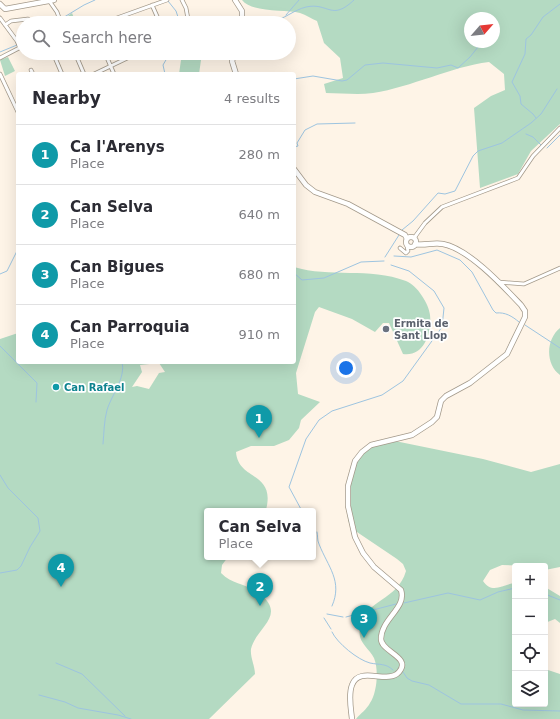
<!DOCTYPE html>
<html lang="en">
<head>
<meta charset="utf-8">
<style>
	:root { --surface:#fff; --page:#f2f2f3; --text:#2b2b33; --muted:#7c7c81; --line:#e1e1e2; --accent:#058b48 }
	body { margin:0; font-family:"DejaVu Sans",sans-serif; background:var(--page); color:var(--text) }
	.controls { position:absolute; right:12px; bottom:12px; display:grid; overflow:hidden; border-radius:4px; box-shadow:0 4px 16px #0002 }
	.controls button { width:36px; height:36px; display:grid; place-items:center; padding:0; border:0; border-bottom:1px solid var(--line); background:var(--surface); color:var(--text); font:20px sans-serif }
	.compass { position:absolute; left:464px; top:12px; width:36px; height:36px; border-radius:50%; background:var(--surface); box-shadow:0 4px 16px #0002; rotate:62deg }
	.you { position:absolute; left:346px; top:368px; width:14px; height:14px; margin:-10px; border:3px solid #fff; border-radius:50%; background:#1a73e8; box-shadow:0 0 0 6px #1a73e833 }
	.badge { display:grid; place-items:center; width:26px; height:26px; border-radius:50%; background:var(--accent); color:#fff; font-size:13px; font-weight:700 }
	.pin { position:absolute; translate:-50% -33px; filter:drop-shadow(0 1px 2px #0008) }
	.pin::after { content:''; position:absolute; top:21px; width:14px; height:12px; background:inherit; clip-path:polygon(0 0,100% 0,50% 100%) }
	.popup { position:absolute; left:204px; top:508px; width:112px; height:52px; box-sizing:border-box; display:grid; place-content:center; border-radius:4px; background:var(--surface); filter:drop-shadow(0 1px 3px #0005); font-size:13px; white-space:nowrap; color:var(--muted) }
	.popup b { font-size:15px; color:var(--text) }
	.popup::after { content:''; position:absolute; left:50%; top:100%; margin-left:-8px; border:8px solid transparent; border-top-color:var(--surface) }
	.list { margin:0; padding:0; list-style:none }
	h2 { display:flex; justify-content:space-between; align-items:center; height:52px; margin:0; padding:0 16px; font-size:17px }
	h2 small { font-size:13px; font-weight:400; color:var(--muted) }
	.list li { display:grid; grid-template-columns:26px 1fr auto; gap:12px; align-items:center; box-sizing:border-box; height:60px; padding:0 16px; border-top:1px solid var(--line) }
	.list b { display:block; font-size:15px; white-space:nowrap }
	.list p { margin:0; font-size:13px; white-space:nowrap; color:var(--muted) }
	.list em { font-size:13px; font-style:normal; color:var(--muted) }
	.icon { flex:none; width:22px; height:22px; fill:none; stroke:currentColor; stroke-width:2; stroke-linecap:round; stroke-linejoin:round }
	.map { position:relative; flex:none; width:560px; height:719px; overflow:hidden }
	.search { position:absolute; background:var(--surface); box-shadow:0 4px 16px #0002; left:16px; top:16px; width:280px; height:44px; display:flex; align-items:center; gap:10px; box-sizing:border-box; padding:0 14px; border-radius:22px; color:var(--muted); font-size:15px }
	.panel { position:absolute; background:var(--surface); box-shadow:0 4px 16px #0002; left:16px; top:72px; width:280px; height:292px; border-radius:4px }
	.map>svg:first-child { display:block }
</style>
</head>
<body>
<div class="map">
<svg width="560" height="719" viewBox="0 0 560 719">
	<rect width="100%" height="100%" fill="#fef4e7"/>
	<path fill="#b4dac2" fill-rule="evenodd" d="M242 0H560V124L531 151 518 174 480 188 474 108 491 96 505 90 504 74 489 62C450 67 412 87 373 93 358 95 341 93 326 93L324 84 343 78 340 58 324 43 317 21C312 19 306 15 300 13 285 9 252 13 242 0ZM470 18H494V42H470Z
		M72 13 76 23H64L62 20Z
		M182 53H202L199 74H179Z
		M8 57 15 71 5 76 0 60Z
		M294 267C330 278 369 267 406 281 417 285 429 304 430 315 432 333 424 357 403 354L389 323H383L375 332 352 319 319 307 315 312 296 373 298 394 320 402 301 420 299 428 289 440 274 446H251L236 452C238 481 276 471 266 510L207 511V557H228L222 565 221 573C233 585 245 583 259 593 288 616 256 627 251 649 250 657 255 666 255 674L209 719H0V339L18 333V362H294ZM159 363 165 372 159 373 149 389 137 386 132 387 142 372 140 365Z
		M560 328V375C545 364 546 339 560 328Z
		M390 440 483 459 531 472 560 464V567L545 570V566L502 565 490 570 483 581C492 595 504 584 515 583V704H545V669L560 674V719H356C360 714 367 709 370 703 377 693 379 670 374 658 369 648 357 642 360 629 366 597 397 602 406 571L403 564 397 559 351 528 348 520 347 505 353 465 367 447Z
		M545 587 560 596V623L555 619 545 623Z"/>
	<g fill="none" stroke-linecap="round" stroke-linejoin="round">
		<path stroke="#9dc4e0" stroke-width="1" d="M168 1 176 11 180 23
			M286 15 299 0
			M61 19 84 5 95 0
			M56 23 58 21
			M259 23C263 22 268 23 272 22 284 19 294 10 306 7 329 2 331 22 354 0
			M0 52 17 45
			M165 74 163 65 170 53
			M294 79 313 76 342 81 347 80 365 65 383 63 437 68 451 65 458 68 470 57 482 42
			M536 118 533 114 521 104 520 96 512 82 525 54 526 39 531 35 543 17 560 4
			M526 134 533 137 541 145
			M294 147 298 146 297 143 305 130 317 124 355 123
			M547 148 560 135
			M18 229V236
			M402 230 413 221 438 193 445 194 455 191 473 156 478 151 502 143 531 123 541 114 557 89
			M394 256 411 257 437 250 460 260 472 272 493 310 496 313C505 312 512 316 519 322
			M385 257 399 235
			M294 273 302 280 324 278 361 262 384 261
			M0 274 7 271 18 249
			M525 325 560 348
			M0 346 37 383 36 402
			M103 444C104 433 104 421 107 410 112 394 126 378 122 362
			M0 475 8 488 38 518 40 531 30 547 21 566 17 570 0 573
			M302 511 289 487 306 439 319 420 332 411 382 395 403 381 442 327 444 308 434 291 409 271 391 265
			M313 526 315 528
			M317 532C318 536 317 540 319 544 328 567 343 581 332 606
			M545 594 560 600
			M404 603 448 593 480 600 498 592 515 588
			M327 614 343 617
			M346 617 396 604
			M324 618 331 629
			M332 632C337 643 358 660 370 663 379 665 386 663 393 670
			M56 663 82 674 125 716
			M403 672 407 678 412 681 429 685 461 704H501L523 710 560 711
			M39 695 65 702 78 708 118 715 131 719"/>
		<g stroke="#a3998a" stroke-width="4.5">
			<path id="street" d="M182 0 186 8 188 19 207 23
				M50 2 57 12 61 23
				M152 5 160 23
				M123 16 126 23
				M0 18 17 41 20 48
				M103 23 167 0
				M5 25 11 21 28 19
				M53 53 62 74
				M75 53 84 74
				M105 53 114 74
				M0 58 23 46
				M77 58 92 53
				M31 70 33 74
				M0 74 18 112
				M94 74 138 53
				M414 238 425 223 442 207 518 178 533 156 560 128
				M400 248 406 253 408 251 407 246
				M498 282 524 284 560 268"/>
		</g>
		<g stroke="#a3998a" stroke-width="6">
			<path id="secondary" d="M235 0 242 11V23
				M0 4 5 9 54 0
				M235 53 232 61 236 74
				M294 169 306 185 315 192 348 204 405 235 407 239
				M406 242a5 5 0 1 1 10 0a5 5 0 1 1-10 0Z
				M352 719C351 709 348 695 352 685 359 665 388 685 399 672 412 657 381 652 381 639 381 619 407 608 401 590L374 567 363 553 355 537 348 506V486L355 461 362 452 371 445 412 435 432 422 437 417 441 401 446 396 470 383 507 354 525 317V311L521 305C503 286 469 249 443 244 433 242 425 246 415 244"/>
		</g>
		<use href="#street" stroke="#fff" stroke-width="3"/>
		<use href="#secondary" stroke="#fff" stroke-width="4.5"/>
	</g>
	<circle fill="#6b7280" stroke="#fff" stroke-width="1.5" cx="386" cy="329" r="4"/>
	<circle fill="#0f9aa8" stroke="#fff" stroke-width="1.5" cx="56" cy="387" r="4"/>
	<g text-anchor="middle" dominant-baseline="central" stroke-width="3.5" stroke-linejoin="round" paint-order="stroke">
		<g font-size="10" font-weight="bold" fill="#5b616d" stroke="#fff" text-anchor="start">
			<text x="394" y="323">Ermita de<tspan x="394" dy="12">Sant Llop</tspan></text>
		</g>
		<g font-size="10" font-weight="bold" fill="#0d838f" stroke="#fff" text-anchor="start">
			<text x="64" y="387">Can Rafael</text>
		</g>
	</g>
</svg>
<div class="controls">
<button>+</button>
<button>−</button>
<button><svg class="icon" aria-label="locate" viewBox="0 0 24 24"><circle cx="12" cy="12" r="6"/><path d="M12 2v4M12 18v4M2 12h4M18 12h4"/></svg></button>
<button><svg class="icon" aria-label="layers" viewBox="0 0 24 24"><path d="M12 4l9 5-9 5-9-5zM3 14l9 5 9-5"/></svg></button>
</div>
<svg class="compass" viewBox="-18 -18 36 36"><path d="M0-13l5 13h-10z" fill="#e53935"/><path d="M0 13l5-13h-10z" fill="#7c7c81"/></svg>
<div class="you"></div>
<div class="pin badge" style="left:259px;top:438px;background:#0f9aa8">1</div>
<div class="pin badge" style="left:260px;top:606px;background:#0f9aa8">2</div>
<div class="popup"><b>Can Selva</b>Place</div>
<div class="pin badge" style="left:364px;top:638px;background:#0f9aa8">3</div>
<div class="pin badge" style="left:61px;top:587px;background:#0f9aa8">4</div>
<div class="search"><svg class="icon" aria-label="search" viewBox="0 0 24 24"><circle cx="10" cy="10" r="6"/><path d="M15 15l6 6"/></svg>Search here</div>
<section class="panel">
<h2>Nearby<small>4 results</small></h2>
<ul class="list">
<li><span class="badge" style="background:#0f9aa8">1</span><div><b>Ca l'Arenys</b><p>Place</p></div><em>280 m</em></li>
<li><span class="badge" style="background:#0f9aa8">2</span><div><b>Can Selva</b><p>Place</p></div><em>640 m</em></li>
<li><span class="badge" style="background:#0f9aa8">3</span><div><b>Can Bigues</b><p>Place</p></div><em>680 m</em></li>
<li><span class="badge" style="background:#0f9aa8">4</span><div><b>Can Parroquia</b><p>Place</p></div><em>910 m</em></li>
</ul>
</section>
</div>
</body>
</html>
